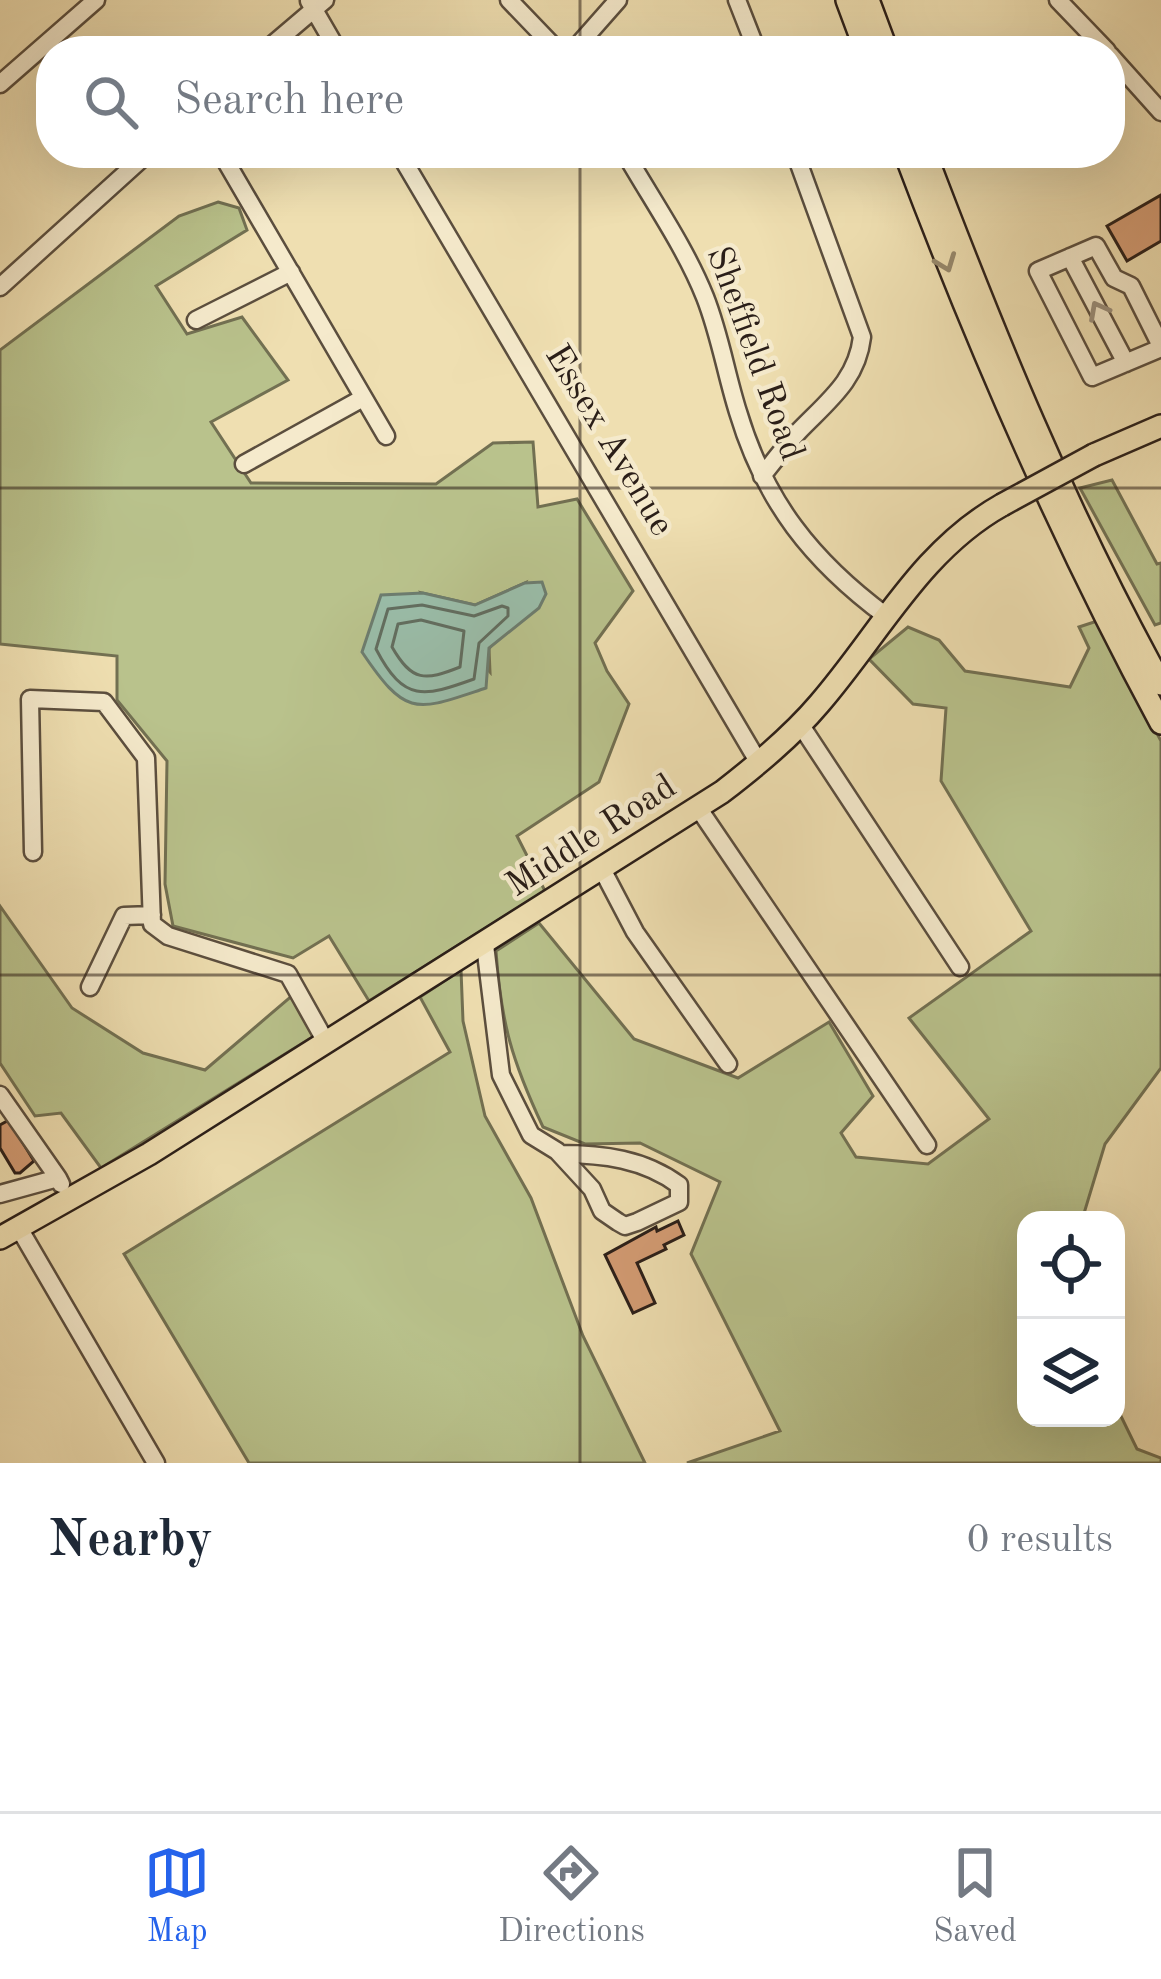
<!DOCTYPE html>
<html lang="en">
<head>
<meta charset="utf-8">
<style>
	:root { --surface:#fff; --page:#f6f6f7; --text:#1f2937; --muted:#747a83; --line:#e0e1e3; --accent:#2563eb }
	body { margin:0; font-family:"Old Standard TT",serif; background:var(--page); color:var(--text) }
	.controls { position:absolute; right:36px; bottom:36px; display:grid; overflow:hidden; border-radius:24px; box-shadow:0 12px 48px #0002 }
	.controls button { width:108px; height:108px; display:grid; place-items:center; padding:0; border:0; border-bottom:3px solid var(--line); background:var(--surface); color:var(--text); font:60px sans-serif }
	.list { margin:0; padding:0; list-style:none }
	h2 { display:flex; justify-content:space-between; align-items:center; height:156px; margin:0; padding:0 48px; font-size:51px }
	h2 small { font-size:39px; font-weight:400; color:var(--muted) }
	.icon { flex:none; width:66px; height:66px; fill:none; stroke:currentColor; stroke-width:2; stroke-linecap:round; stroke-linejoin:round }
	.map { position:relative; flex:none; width:1161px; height:1463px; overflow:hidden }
	.search { position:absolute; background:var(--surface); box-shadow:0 12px 48px #0002; left:36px; right:36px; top:36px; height:132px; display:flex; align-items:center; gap:30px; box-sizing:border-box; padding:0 42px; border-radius:48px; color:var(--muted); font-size:45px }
	.sheet { height:348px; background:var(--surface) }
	nav { display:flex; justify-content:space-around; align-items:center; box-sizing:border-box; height:168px; border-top:3px solid var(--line); background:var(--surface); font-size:33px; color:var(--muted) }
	nav a { display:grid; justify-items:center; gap:6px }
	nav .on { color:var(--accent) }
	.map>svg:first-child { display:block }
</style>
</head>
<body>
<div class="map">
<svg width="1161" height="1463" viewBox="0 0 1161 1463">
	<rect width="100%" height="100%" fill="#efdfb1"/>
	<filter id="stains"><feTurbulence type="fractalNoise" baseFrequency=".00167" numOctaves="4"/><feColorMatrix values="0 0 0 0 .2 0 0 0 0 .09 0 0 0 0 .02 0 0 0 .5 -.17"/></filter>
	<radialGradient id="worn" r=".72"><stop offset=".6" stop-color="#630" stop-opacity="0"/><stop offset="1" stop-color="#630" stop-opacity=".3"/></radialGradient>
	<path fill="#b9c28c" stroke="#727052" stroke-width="3" fill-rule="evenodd" d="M218 202 239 208 247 230 156 286 187 334 242 317 288 380 211 422 251 483 436 484 493 443 533 442 538 507 577 499 633 591 595 643 607 671 629 704 599 782 517 836 545 891 369 1001 329 936 293 958 173 926 165 884 167 761 117 700V656L0 644V350L179 216ZM525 583 489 649 490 672 422 593 475 605Z
		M1112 480 1157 564 1161 563V623L1155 625 1080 488Z
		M1097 621 1161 741V1068L1105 1144 1082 1220H1026V1418H1116V1406L1137 1449 1161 1458V1463H687L780 1431 691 1254 720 1182 640 1143 585 1144 543 1127C512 1061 501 1023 496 951L539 923 634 1039 738 1078 829 1022 873 1096 841 1133 856 1157 928 1164 989 1119 909 1018 1031 931 941 781 946 708 913 704 869 659 908 627 939 640 965 671 1070 687 1089 648 1079 627Z
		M0 906 72 1008 143 1053 205 1070 294 994 327 1028 101 1168 61 1113 35 1116 0 1063Z
		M461 970 463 1021 485 1116 531 1198 583 1336 645 1463H249L124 1254 450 1052 420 997Z"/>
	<path fill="#9abda9" stroke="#6d7d6f" stroke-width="3" d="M542 582 546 594 539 608 489 648 486 688C416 711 407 719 362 652L381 595 423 593 475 605 525 583Z"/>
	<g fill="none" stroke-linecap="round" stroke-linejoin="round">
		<path stroke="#626e60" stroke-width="3" d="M422 605 474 616 502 606 508 608V616L479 643 474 679C424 697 404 703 376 649L388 609Z
			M421 620 464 631 460 667C425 681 412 682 392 647L398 624Z"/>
	</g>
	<path fill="#d49c74" stroke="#2a1e18" stroke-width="3" d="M1161 195V241L1127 261 1107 226Z
		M9 1120 34 1161 20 1173H15L0 1148V1125Z
		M678 1221 684 1235 664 1245 666 1249 637 1263 655 1303 633 1313 605 1255 656 1227 657 1231Z"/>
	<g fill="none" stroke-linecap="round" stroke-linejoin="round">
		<g stroke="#5b4e3e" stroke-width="21">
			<path id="minor" d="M509 0 558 51
				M737 0 757 51
				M1058 0 1107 51
				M309 1 338 51
				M265 51 325 0
				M573 51 618 0
				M1110 55 1161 112
				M0 84 96 0
				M221 153 386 436
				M399 153 759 763
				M625 153C652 200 685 247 705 297 720 335 726 374 738 412 765 502 812 561 886 616
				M1070 257 1126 363
				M0 287 148 153
				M196 320 291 272
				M1161 346 1131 286 1114 278 1096 246 1038 271 1092 377 1161 348
				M244 464 363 398
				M762 476C774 461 786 445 799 431 828 401 857 380 862 337L795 153
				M800 724 960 967
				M699 809 927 1145
				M33 852 30 699 104 702 146 758 152 924 168 936 288 974 326 1042
				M603 871 635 932 728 1064
				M485 945 501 1075 531 1135 557 1151 592 1189 602 1211 618 1222 625 1226 637 1222 679 1202V1185C644 1159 603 1154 560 1154
				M90 987 124 916 152 915
				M0 1095 58 1178
				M0 1194 58 1178 61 1184
				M19 1228 156 1463"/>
		</g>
		<g stroke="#2a1e18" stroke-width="26">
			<path id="major" d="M847 0 866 51
				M868 0 887 51
				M905 153C979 349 1061 538 1161 723
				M925 153C994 335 1067 514 1161 684
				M1094 455 1161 426
				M0 1238 149 1154 722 792C757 765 791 737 819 704 879 635 920 551 1002 505"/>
		</g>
		<use href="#minor" stroke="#f5eacc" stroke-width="16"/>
		<use href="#major" stroke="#efdfb1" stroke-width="21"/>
		<g stroke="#2a1e18" stroke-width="26" stroke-linecap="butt">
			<path id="major-bridge" d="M1002 505 1094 455"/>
		</g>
		<use href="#major-bridge" stroke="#efdfb1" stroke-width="21"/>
	</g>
	<defs><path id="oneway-chevron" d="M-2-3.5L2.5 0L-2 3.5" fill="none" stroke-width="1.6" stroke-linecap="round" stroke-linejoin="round" transform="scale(3)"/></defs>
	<use stroke="#96886c" href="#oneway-chevron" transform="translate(946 263) rotate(69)"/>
	<use stroke="#9a8e7b" href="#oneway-chevron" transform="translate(1098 310) rotate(-118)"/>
	<path fill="none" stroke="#2a1e18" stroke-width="3" stroke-opacity="0.55" d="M580 0V51M580 153V1463M0 488H1161M0 975H1161"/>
	<g text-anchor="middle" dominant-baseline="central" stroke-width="9" stroke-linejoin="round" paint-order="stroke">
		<g font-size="36" fill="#2a1e18" stroke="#f5eacc">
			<text transform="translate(754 354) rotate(70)">Sheffield Road</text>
			<text transform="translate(608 441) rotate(59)">Essex Avenue</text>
			<text transform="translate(592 837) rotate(-33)">Middle Road</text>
		</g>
	</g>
	<rect width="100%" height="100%" filter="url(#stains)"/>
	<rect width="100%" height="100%" fill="url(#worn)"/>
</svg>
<div class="controls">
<button><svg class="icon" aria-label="locate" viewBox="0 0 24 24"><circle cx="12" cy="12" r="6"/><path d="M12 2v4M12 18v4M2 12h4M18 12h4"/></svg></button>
<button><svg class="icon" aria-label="layers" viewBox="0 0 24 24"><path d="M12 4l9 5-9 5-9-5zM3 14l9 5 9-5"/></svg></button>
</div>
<div class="search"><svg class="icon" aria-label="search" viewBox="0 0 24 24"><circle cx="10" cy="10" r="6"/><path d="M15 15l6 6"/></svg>Search here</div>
</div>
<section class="sheet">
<h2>Nearby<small>0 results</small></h2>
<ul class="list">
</ul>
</section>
<nav>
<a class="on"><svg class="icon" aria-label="map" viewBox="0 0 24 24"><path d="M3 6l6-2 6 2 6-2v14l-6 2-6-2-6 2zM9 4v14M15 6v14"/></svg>Map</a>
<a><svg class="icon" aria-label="directions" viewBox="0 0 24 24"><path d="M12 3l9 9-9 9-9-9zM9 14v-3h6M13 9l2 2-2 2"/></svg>Directions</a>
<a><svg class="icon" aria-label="saved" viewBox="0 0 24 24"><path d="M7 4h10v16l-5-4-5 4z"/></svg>Saved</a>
</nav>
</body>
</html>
